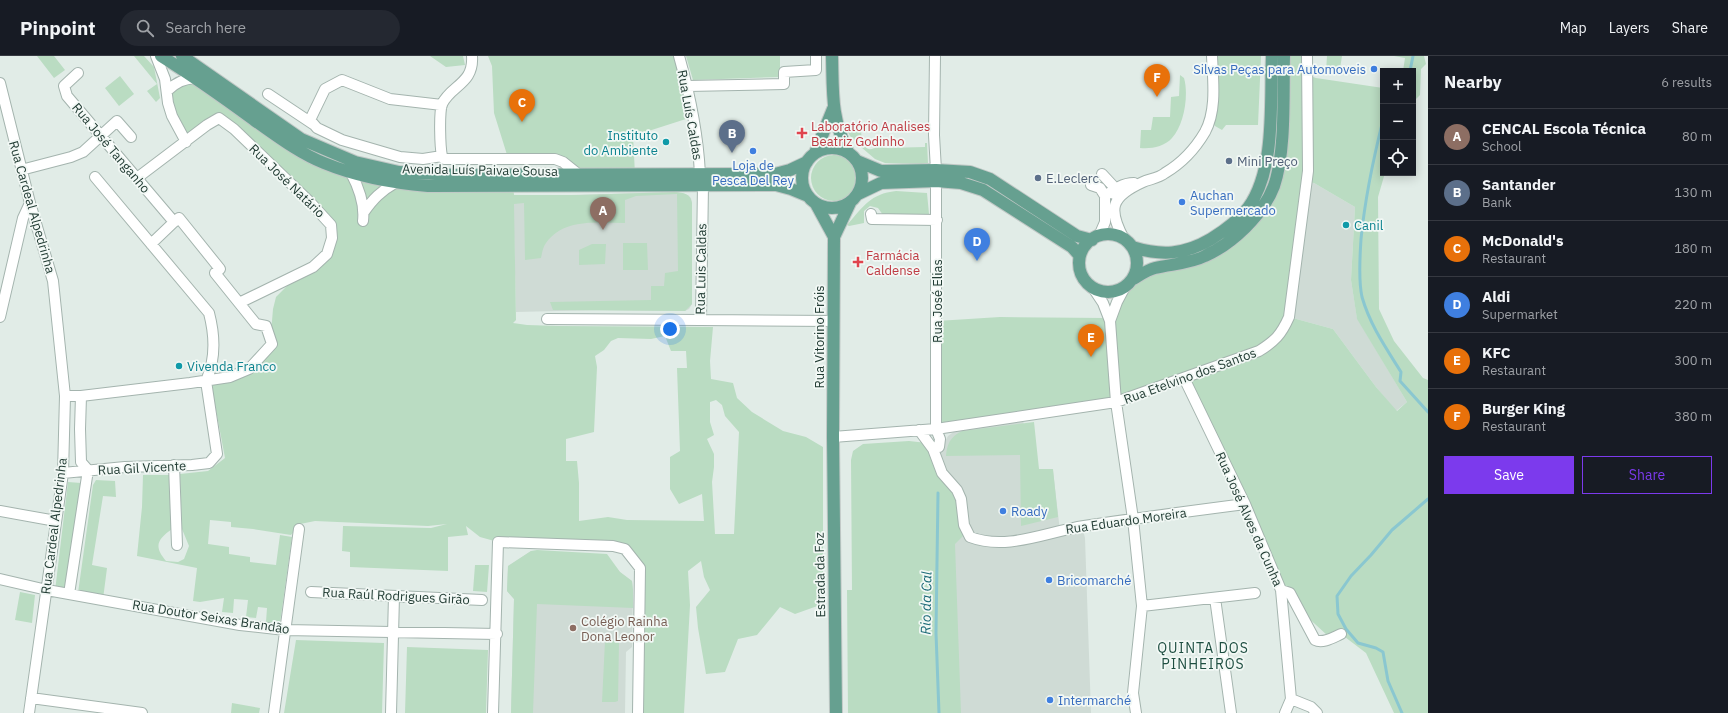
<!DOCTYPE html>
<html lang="en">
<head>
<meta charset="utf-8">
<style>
	:root { --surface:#171b24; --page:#242831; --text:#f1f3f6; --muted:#9ea1a6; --line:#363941; --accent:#7c3aed }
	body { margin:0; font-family:"IBM Plex Sans",sans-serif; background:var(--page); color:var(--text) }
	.controls { position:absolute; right:12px; top:12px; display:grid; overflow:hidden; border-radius:0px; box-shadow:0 2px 10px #0003 }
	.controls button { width:36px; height:36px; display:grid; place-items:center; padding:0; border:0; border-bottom:1px solid var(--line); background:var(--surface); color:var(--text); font:20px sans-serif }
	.you { position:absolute; left:670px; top:273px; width:14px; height:14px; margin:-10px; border:3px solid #fff; border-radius:50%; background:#1a73e8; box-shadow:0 0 0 6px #1a73e833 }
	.badge { display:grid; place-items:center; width:26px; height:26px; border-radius:50%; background:var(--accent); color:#fff; font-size:13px; font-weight:700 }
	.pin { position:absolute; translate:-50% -33px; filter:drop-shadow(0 1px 2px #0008) }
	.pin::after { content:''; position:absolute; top:21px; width:14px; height:12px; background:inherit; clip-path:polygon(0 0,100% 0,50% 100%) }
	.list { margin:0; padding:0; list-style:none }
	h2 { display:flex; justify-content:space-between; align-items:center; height:52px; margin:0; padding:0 16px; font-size:17px }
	h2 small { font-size:13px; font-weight:400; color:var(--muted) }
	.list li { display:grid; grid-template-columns:26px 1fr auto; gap:12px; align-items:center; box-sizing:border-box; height:56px; padding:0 16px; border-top:1px solid var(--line) }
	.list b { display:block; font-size:15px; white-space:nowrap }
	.list p { margin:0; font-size:13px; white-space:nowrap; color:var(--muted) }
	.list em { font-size:13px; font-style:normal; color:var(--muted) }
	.actions { display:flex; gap:8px; padding:12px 16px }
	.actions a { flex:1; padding:9px 0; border:1px solid var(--accent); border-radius:0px; text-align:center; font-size:14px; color:var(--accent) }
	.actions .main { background:var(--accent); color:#fff }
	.icon { flex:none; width:22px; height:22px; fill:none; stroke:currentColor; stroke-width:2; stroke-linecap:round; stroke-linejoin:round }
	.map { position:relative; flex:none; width:1428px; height:657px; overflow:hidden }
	header { display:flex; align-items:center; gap:24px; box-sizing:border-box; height:56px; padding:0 20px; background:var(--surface); border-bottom:1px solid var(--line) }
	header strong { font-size:19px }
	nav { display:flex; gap:22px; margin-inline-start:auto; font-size:14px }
	.search { width:280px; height:36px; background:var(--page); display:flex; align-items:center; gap:10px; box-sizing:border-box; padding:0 14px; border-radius:22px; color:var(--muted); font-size:15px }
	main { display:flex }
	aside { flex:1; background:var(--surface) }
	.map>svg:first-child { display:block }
</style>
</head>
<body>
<header>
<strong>Pinpoint</strong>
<div class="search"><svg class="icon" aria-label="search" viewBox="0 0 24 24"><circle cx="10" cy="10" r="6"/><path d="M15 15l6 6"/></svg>Search here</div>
<nav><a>Map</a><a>Layers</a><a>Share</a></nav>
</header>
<main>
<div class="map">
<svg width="1428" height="657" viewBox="0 0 1428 657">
	<rect width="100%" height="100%" fill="#e1ece7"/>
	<path fill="#cfdbd5" d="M1306 125 1314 127 1355 151 1351 224 1357 262 1407 346 1396 355 1376 331 1333 273 1289 261Z
		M675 136 688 139 691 142 692 147V248L689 253 685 255 598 254 516 256 513 139H571Z
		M1023 364 1032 413 1053 415 1060 475 1082 470 1085 482 1091 657H958L935 404 948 380 959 372Z
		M531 495 615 510 620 516 632 525 633 534 632 591 626 596 625 657H511L514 543 507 535 508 510Z"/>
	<path fill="#badcc2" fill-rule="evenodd" d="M37 0H54L65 14 54 22Z
		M134 0H144L154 11 160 42 156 46 147 35 157 28Z
		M430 0H463L465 9 446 11Z
		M488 0H679L689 62 633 80 635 118H578L563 106 508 102 494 57 492 10Z
		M686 0H780V21L693 24Z
		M1212 0H1261L1258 69H1226L1222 74 1215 70 1210 61Z
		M1284 0H1307V19L1316 22 1383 32V117H1385L1378 141 1379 253 1394 285 1423 322 1428 324V657H1394L1366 597 1341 578 1328 580 1303 557 1283 532 1187 323 1116 346 945 367 937 364V265L1000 261 1105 262 1125 231 1129 227 1178 208 1233 184 1274 130ZM1306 126 1314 127 1355 151 1351 224 1357 263 1407 346 1397 355 1376 331 1333 273 1289 261Z
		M1327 0H1342L1339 19 1326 15Z
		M1394 0H1424L1426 8 1421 13 1420 39 1413 46V15H1403L1405 2Z
		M1180 19 1184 22C1189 39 1184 69 1172 82 1164 91 1151 93 1140 92L1141 74H1151L1153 61H1170L1171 41 1179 40Z
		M120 20 134 38 119 50 105 32Z
		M185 23 294 92 394 127 513 129 514 139H579L675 136C684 137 690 137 692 147V248L685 255 553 254 550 246 651 244V230H664L665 217 678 215 677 138 636 140 625 144V167C597 167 564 162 546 187 543 191 542 197 541 202L525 204 524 147 514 148 516 264 513 267 527 269 559 270 713 271 710 305 711 323 733 327 737 342 752 356 783 375 806 381 823 391V548L795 558 780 551 757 579 738 583 725 616 706 618 698 572 696 551 710 534 704 521 701 505 688 515 690 549 684 657H638L640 512 625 493 498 486 480 481 466 470 468 479 448 481V515L350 511V496L342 495 343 470 431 472 447 468 428 470 315 465 300 468 291 479 253 473 231 471V466L210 464 208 488 229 491V498L250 501V506L276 509 280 479 292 481 280 567 266 566 267 552 258 551 256 562 246 561 248 544 234 543 233 557 222 556 224 542 200 546 193 545 197 512 137 500 142 451 143 419H169L172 473C158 483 153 490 166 505L178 506 184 503 189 490 182 473 180 418 208 415 225 402 211 327 235 319 270 289 273 253 276 241 292 225 313 211 330 188 327 166 233 73 216 66 186 86 167 35ZM665 280 671 295H686L687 312H677L680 395 670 401V433L679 448 702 438 704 465 627 464 608 461 579 465V427L577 405H566V383L594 376 597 311 595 300 604 294 611 285 618 282 651 283ZM716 344 722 349 725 360 739 376 734 478H715L712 426 714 411V398L707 383 714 379 710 366V346Z
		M848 72 856 76 861 75C862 87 865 100 879 89L880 85H885V92L925 91V87H927L928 107 922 108 885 107 875 103 861 91 850 80 846 73Z
		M811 122a23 23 0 1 1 46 0a23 23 0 1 1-46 0Z
		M896 135 927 137 929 158 883 159 878 152 870 150 864 155V167L849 170 847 169C864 150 870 138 896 135Z
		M623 187H647L648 214H623Z
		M592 188H606L605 208 579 209V194Z
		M1034 366 1039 413H1053L1058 461 1021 470 1020 399 946 400C947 388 950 381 962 375Z
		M909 385 927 387 953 435 957 444 964 479 955 488 961 657H848L847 534H852L851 404 853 395 863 388Z
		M96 424 115 425 116 441 103 440 92 509 107 512 103 543 78 537 93 429Z
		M68 426 81 427 68 534 55 535Z
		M537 494 607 498 620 516 632 525 633 534V552L537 548 533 657H511L514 543 507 535 508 510 531 495Z
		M475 509H489L487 536 473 535Z
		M20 536 35 539 32 567 15 564Z
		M296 584 384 587 382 657H284Z
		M605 585H619L618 645 615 646H602Z
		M407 591 488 594 486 657H405Z
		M232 647 260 652 259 657H231Z"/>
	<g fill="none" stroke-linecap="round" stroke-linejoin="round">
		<path stroke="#8ac7d0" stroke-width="3" d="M1410 15 1413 0
			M1383 64C1373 104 1365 142 1361 183 1360 201 1358 223 1362 241 1370 269 1386 292 1401 316L1400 325 1428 356
			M938 437 936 577 939 657
			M1402 657 1388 625 1383 596 1376 592 1358 587 1346 573 1338 558 1337 540 1351 520 1371 499 1392 474 1428 443"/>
		<g stroke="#a4b4ae" stroke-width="12">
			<path id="minor" d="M156 0 165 23 168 47 172 60 186 86
				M679 0C690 39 698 78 700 118
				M935 0 934 79 936 114
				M0 27 30 147 53 225 65 340 63 417 29 657
				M687 30 784 28V16L816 14V0
				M167 35C176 26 184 23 195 22
				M268 38 313 68
				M442 49 390 43 342 24 325 33 310 64 317 72 342 84 400 101 423 103 442 100 444 103H555L563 106 578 118
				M442 100C440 91 439 57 442 48 451 29 474 28 472 0
				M21 114 71 101 83 96 117 65 131 81
				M351 117C359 132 365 148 363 165
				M1102 118 1115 132 1114 138
				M95 121 209 257C215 280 216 303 206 325
				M137 122 207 69 219 62 234 73 309 145 331 169 332 182 327 198 313 211 239 247
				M936 125V373L940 383 939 391
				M1091 129 1100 132 1105 140
				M364 156C373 143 381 135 395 127
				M871 158 872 163 937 164
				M1099 180 1105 166V140C1114 133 1123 127 1134 127
				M1124 183C1108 153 1110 141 1143 126 1150 123 1159 122 1165 117 1182 107 1195 93 1205 76 1217 54 1213 24 1212 0
				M151 188 174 166
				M1093 232 1103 247 1110 265 1116 346 1133 463 1142 550 1133 637 1136 657
				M0 261 23 162 30 147
				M547 263 701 264 703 129
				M701 264 833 265
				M1110 265 1117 246 1125 231
				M1184 322 1245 448 1281 534 1291 643 1285 657
				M65 340H81L190 327 230 321 249 313 272 288 266 270 256 268 215 217 220 213 179 162 174 166 67 40 64 30 78 17
				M919 374 933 393 942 417 957 434 961 443 964 469 970 481C1007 495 1046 476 1084 470 1137 462 1191 455 1245 448
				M833 381 936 373 1116 346 1259 295C1275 285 1281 279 1289 261L1308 115 1307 0
				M174 409 177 489
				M63 417 125 411 192 409 209 407 217 398 206 325
				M0 455 56 465
				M0 523 47 534 240 569 285 574 497 578
				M1281 534 1290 537 1315 584C1323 588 1334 581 1341 578
				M311 536 482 544
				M69 538 88 414 81 406 80 373 81 340
				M1215 542 1231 657
				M1142 550 1255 537
				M31 642 142 657
				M1291 643 1311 651 1317 657
				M274 657 299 473
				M391 657 394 540
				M493 657 498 486 613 490 625 493 640 512 638 657"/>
		</g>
		<g stroke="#c1c8c6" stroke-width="14">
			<path id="major" d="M161 0C193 20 224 42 254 64 277 80 299 97 324 107 358 121 392 127 428 130L776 129 791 133 808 140
				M182 0 301 83 355 106 399 116 454 119 775 118 790 114 807 106
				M832 0C833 37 831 62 848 96
				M802 122a30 30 0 1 1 60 0a30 30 0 1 1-60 0Z
				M815 97 833 53
				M857 105 881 115 936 114 970 116 990 123 1077 180 1092 184
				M858 138 881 127 936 125 961 127 983 134 1072 191 1080 200
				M816 148 834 181
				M1079 207a29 29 0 1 1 58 0a29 29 0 1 1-58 0Z
				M1132 191C1161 200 1184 199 1211 183 1224 175 1238 165 1248 152 1276 114 1270 46 1272 0
				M1133 223C1140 219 1147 214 1155 212 1171 208 1189 208 1205 200 1232 188 1263 159 1274 130 1286 95 1283 38 1284 0
				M836 657 833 381 834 181 850 147"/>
		</g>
		<use href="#minor" stroke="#fff" stroke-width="10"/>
		<use href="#major" stroke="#66a090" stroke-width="12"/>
	</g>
	<g fill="#3f7fe0" stroke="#f2f8f5" stroke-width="1.5">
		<circle cx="1374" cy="13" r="4"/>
		<circle cx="753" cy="95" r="4"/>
		<circle cx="1182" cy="146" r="4"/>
		<circle cx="1003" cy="455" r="4"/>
		<circle cx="1049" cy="524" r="4"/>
		<circle cx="1050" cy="644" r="4"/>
	</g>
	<g fill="#e0444e" stroke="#f2f8f5" stroke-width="1.5">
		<path d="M800 71h4v4h4v4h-4v4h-4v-4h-4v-4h4z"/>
		<path d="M856 200h4v4h4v4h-4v4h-4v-4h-4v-4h4z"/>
	</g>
	<g fill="#0f9aa8" stroke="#f2f8f5" stroke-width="1.5">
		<circle cx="666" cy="86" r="4"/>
		<circle cx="1346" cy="169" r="4"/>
		<circle cx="179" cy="310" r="4"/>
	</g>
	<g fill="#5c6f8a" stroke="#f2f8f5" stroke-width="1.5">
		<circle cx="1229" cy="105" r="4"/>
		<circle cx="1038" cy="122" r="4"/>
	</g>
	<circle fill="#8d6e63" stroke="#f2f8f5" stroke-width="1.5" cx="573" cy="572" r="4"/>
	<g text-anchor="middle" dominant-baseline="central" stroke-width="3.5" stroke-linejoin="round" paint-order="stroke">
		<g font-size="13" fill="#366cbe" stroke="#f2f8f5" text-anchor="start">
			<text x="1366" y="13" text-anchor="end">Silvas Peças para Automoveis</text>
			<text x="753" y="109" text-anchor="middle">Loja de<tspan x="753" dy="15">Pesca Del Rey</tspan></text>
			<text x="1190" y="139">Auchan<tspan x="1190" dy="15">Supermercado</tspan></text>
			<text x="1011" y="455">Roady</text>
			<text x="1057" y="524">Bricomarché</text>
			<text x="1058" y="644">Intermarché</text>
		</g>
		<g font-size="13" fill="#223c34" stroke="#f2f8f5">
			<text transform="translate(690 59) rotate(80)">Rua Luís Caldas</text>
			<text transform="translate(111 92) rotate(50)">Rua José Tanganho</text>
			<text transform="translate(480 114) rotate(1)">Avenida Luís Paiva e Sousa</text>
			<text transform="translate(287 125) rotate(44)">Rua José Natário</text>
			<text transform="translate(32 151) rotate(74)">Rua Cardeal Alpedrinha</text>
			<text transform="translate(701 213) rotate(-89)">Rua Luis Caldas</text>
			<text transform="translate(937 245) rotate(-90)">Rua José Elias</text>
			<text transform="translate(819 281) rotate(-90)">Rua Vitorino Fróis</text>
			<text transform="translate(1190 320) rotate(-20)">Rua Etelvino dos Santos</text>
			<text transform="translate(142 412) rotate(-3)">Rua Gil Vicente</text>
			<text transform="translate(1249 463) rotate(66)">Rua José Alves da Cunha</text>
			<text transform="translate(1126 465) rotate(-8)">Rua Eduardo Moreira</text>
			<text transform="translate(54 470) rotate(-83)">Rua Cardeal Alpedrinha</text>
			<text transform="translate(820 519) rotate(-91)">Estrada da Foz</text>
			<text transform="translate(396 540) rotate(3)">Rua Raúl Rodrigues Girão</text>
			<text transform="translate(211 561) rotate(9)">Rua Doutor Seixas Brandão</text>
		</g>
		<g font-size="13" fill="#be3a42" stroke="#f2f8f5" text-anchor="start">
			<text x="811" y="70">Laboratório Analises<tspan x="811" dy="15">Beatriz Godinho</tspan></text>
			<text x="866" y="199">Farmácia<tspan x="866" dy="15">Caldense</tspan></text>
		</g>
		<g font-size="13" fill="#0d838f" stroke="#f2f8f5" text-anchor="start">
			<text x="658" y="79" text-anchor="end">Instituto<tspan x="658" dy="15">do Ambiente</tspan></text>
			<text x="1354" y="169">Canil</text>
			<text x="187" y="310">Vivenda Franco</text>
		</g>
		<g font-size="13" fill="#4e5e75" stroke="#f2f8f5" text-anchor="start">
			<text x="1237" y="105">Mini Preço</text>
			<text x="1046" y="122">E.Leclerc</text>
		</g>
		<g font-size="13" fill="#785e54" stroke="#f2f8f5" text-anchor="start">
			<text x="581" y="565">Colégio Rainha<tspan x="581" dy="15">Dona Leonor</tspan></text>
		</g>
		<g font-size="14" font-style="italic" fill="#1d6b77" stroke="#f2f8f5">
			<text transform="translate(926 547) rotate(-89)">Rio da Cal</text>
		</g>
		<g font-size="14" letter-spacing="1" fill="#1e4e41" stroke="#f2f8f5">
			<text x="1203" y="592">QUINTA DOS<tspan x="1203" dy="16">PINHEIROS</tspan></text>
		</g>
	</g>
</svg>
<div class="controls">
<button>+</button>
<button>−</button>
<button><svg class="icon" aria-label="locate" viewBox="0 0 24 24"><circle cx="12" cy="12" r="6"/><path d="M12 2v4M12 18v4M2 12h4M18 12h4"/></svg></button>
</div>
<div class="you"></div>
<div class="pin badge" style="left:603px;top:174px;background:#8d6e63">A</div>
<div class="pin badge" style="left:732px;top:97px;background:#5c6f8a">B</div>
<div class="pin badge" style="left:522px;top:66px;background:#e8710a">C</div>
<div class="pin badge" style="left:977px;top:205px;background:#3f7fe0">D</div>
<div class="pin badge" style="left:1091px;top:301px;background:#e8710a">E</div>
<div class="pin badge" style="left:1157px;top:41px;background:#e8710a">F</div>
</div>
<aside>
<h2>Nearby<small>6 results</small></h2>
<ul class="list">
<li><span class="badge" style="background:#8d6e63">A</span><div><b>CENCAL Escola Técnica</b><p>School</p></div><em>80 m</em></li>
<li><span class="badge" style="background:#5c6f8a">B</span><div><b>Santander</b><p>Bank</p></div><em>130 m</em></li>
<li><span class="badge" style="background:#e8710a">C</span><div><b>McDonald's</b><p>Restaurant</p></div><em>180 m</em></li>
<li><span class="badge" style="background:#3f7fe0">D</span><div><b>Aldi</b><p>Supermarket</p></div><em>220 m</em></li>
<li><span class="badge" style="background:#e8710a">E</span><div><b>KFC</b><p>Restaurant</p></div><em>300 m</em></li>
<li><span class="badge" style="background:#e8710a">F</span><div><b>Burger King</b><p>Restaurant</p></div><em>380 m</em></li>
</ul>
<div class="actions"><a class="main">Save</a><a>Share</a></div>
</aside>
</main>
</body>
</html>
